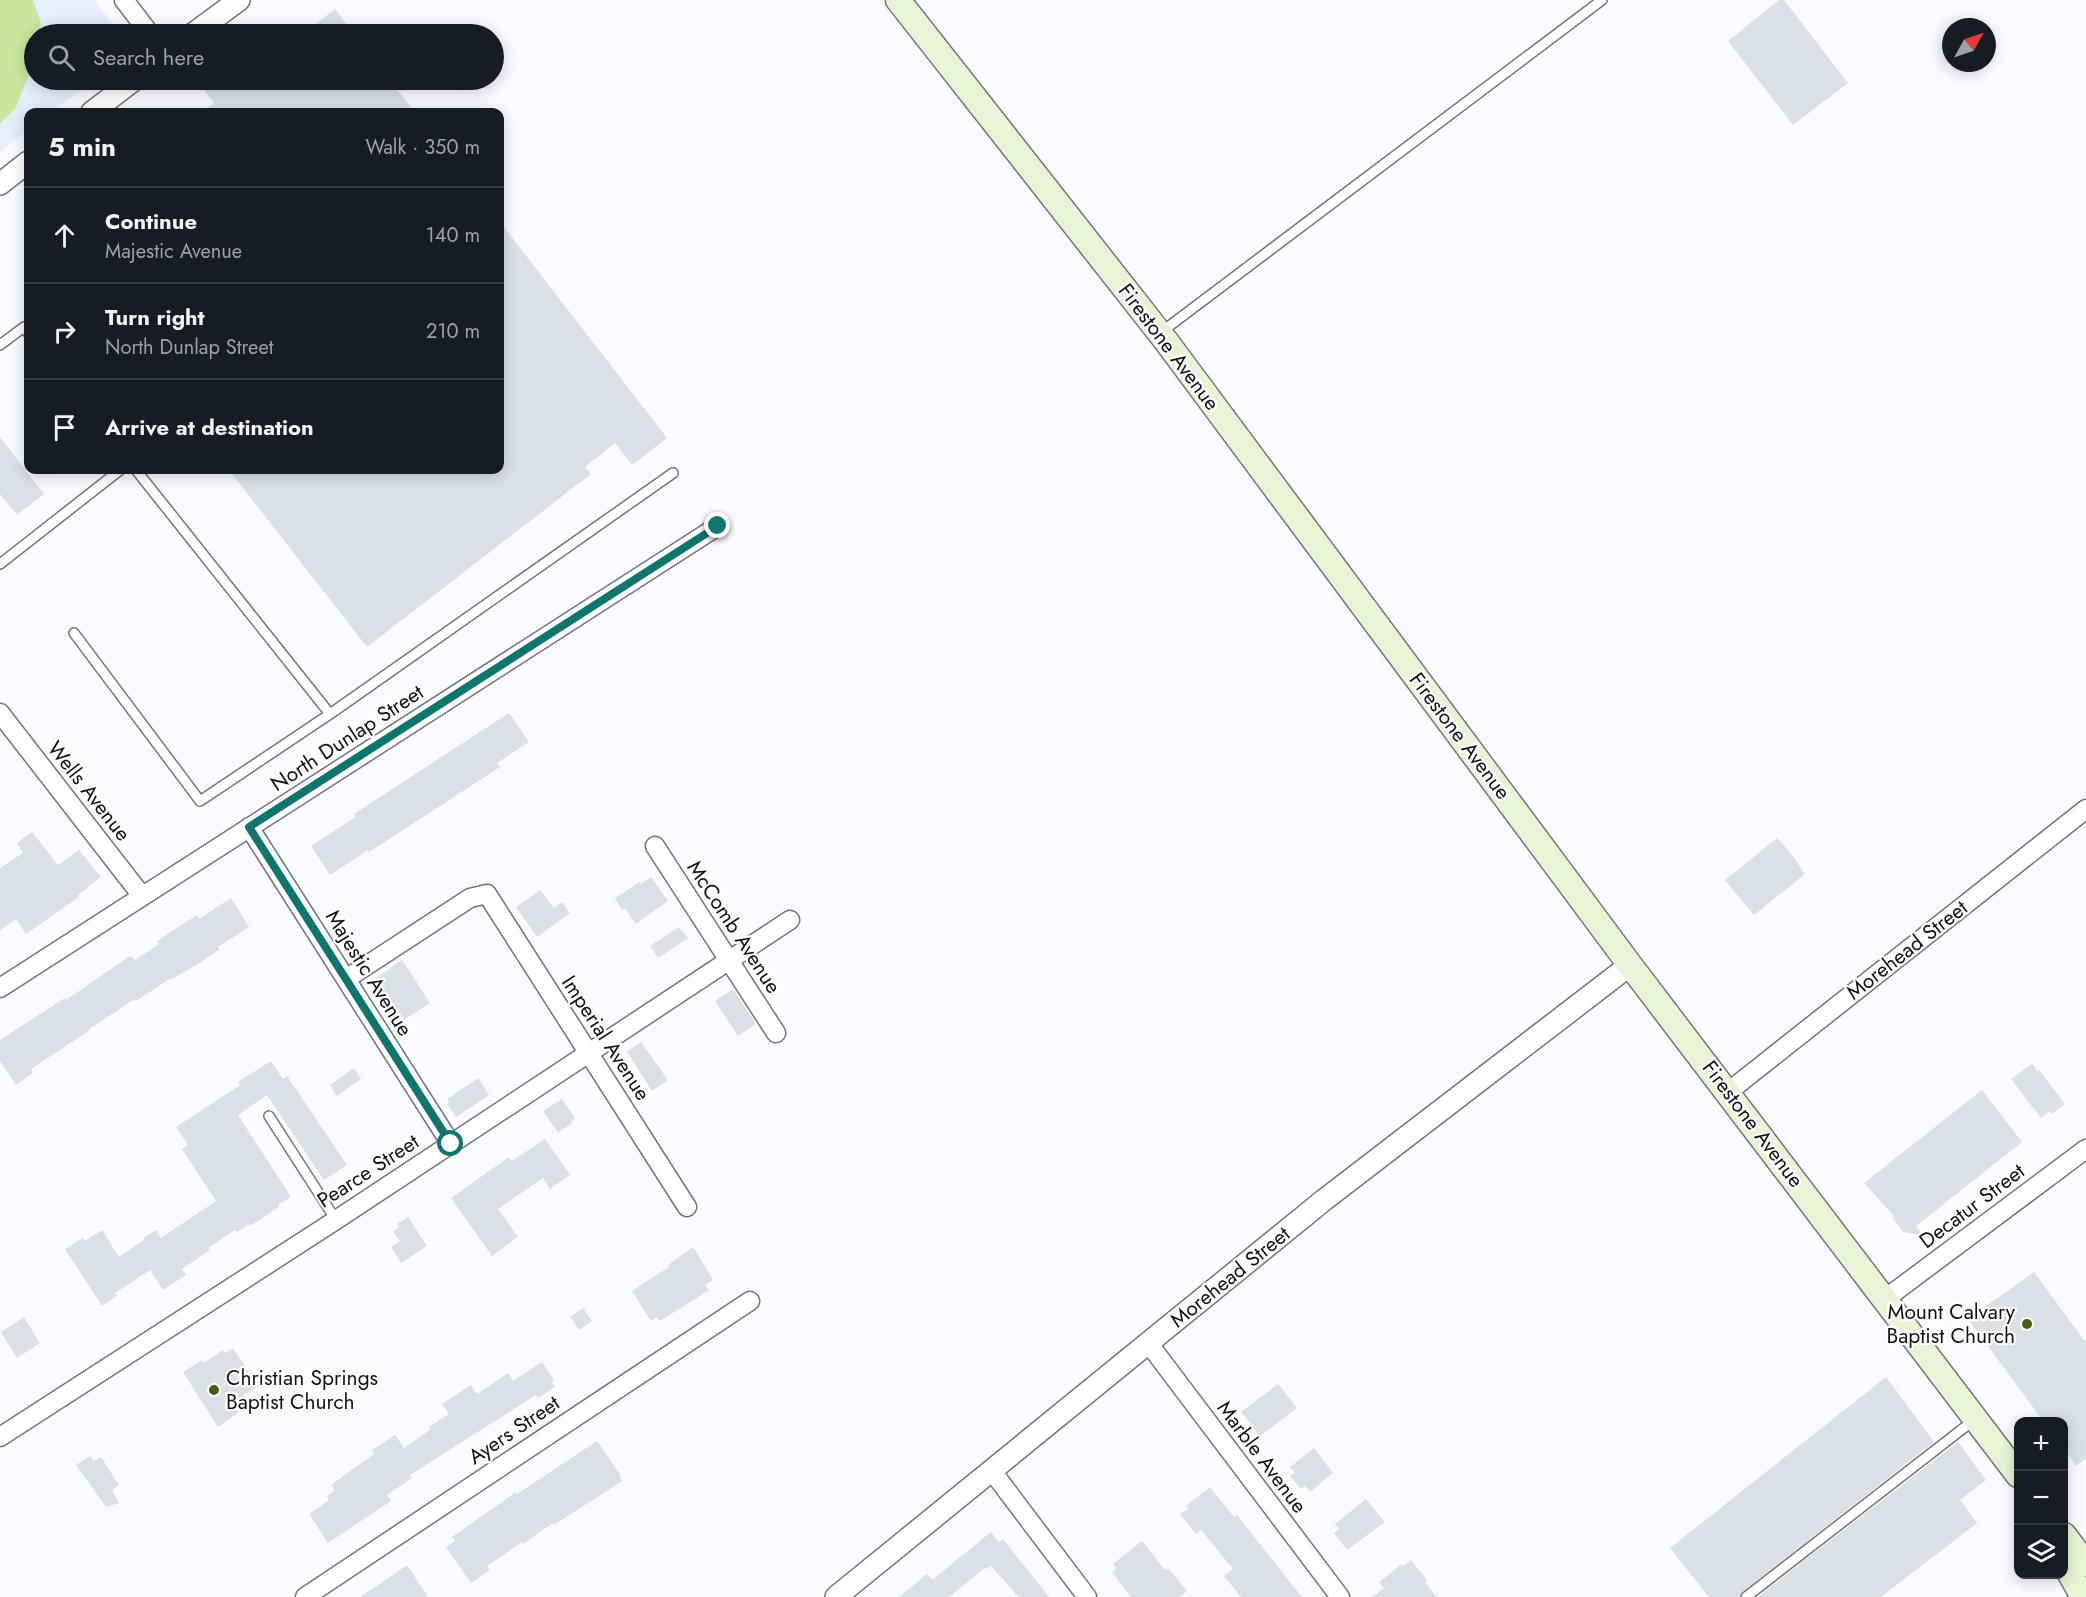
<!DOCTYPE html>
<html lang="en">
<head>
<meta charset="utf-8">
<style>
	:root { --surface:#171b24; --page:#242831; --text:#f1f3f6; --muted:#9ea1a6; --line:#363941 }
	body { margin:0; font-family:Jost,sans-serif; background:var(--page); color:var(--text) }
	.controls { position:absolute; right:18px; bottom:18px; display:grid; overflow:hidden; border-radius:12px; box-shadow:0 3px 15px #0003 }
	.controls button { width:54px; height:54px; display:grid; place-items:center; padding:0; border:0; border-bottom:2px solid var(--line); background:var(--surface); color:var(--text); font:30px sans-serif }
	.compass { position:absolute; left:1942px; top:18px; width:54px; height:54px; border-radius:50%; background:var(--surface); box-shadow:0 3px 15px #0003; rotate:50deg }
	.stop { position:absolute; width:18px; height:18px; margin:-14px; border:4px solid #0f766e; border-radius:50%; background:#fff }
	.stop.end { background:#0f766e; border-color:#fff; box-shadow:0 2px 6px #0008 }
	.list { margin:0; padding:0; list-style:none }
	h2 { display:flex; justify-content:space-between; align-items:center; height:78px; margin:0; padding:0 24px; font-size:26px }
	h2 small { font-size:20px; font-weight:400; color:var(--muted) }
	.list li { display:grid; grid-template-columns:39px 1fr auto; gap:18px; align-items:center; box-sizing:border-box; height:96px; padding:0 24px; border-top:2px solid var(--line) }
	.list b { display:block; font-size:22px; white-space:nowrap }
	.list p { margin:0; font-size:20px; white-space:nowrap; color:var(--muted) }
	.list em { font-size:20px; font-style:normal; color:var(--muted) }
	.icon { flex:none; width:33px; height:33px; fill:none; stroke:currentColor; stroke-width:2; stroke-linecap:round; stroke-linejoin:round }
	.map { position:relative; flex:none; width:2086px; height:1597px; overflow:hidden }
	.search { position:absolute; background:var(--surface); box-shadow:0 3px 15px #0003; left:24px; top:24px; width:480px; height:66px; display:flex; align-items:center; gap:15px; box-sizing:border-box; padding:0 21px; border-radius:33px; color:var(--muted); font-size:22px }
	.panel { position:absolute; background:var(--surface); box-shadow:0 3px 15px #0003; left:24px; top:108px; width:480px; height:366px; border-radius:12px }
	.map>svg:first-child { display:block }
</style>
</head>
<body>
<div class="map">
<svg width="2086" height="1597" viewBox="0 0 2086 1597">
	<rect width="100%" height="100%" fill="#f9fbfe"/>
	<path fill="#e5effc" d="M0 0H94L120 34H34V80H94L51 112H28V130L0 152Z"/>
	<path fill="#c9e79d" d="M0 0H33L41 23 39 34H34V63L15 109 0 123Z"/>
	<path fill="#dbe0e7" d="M1779 0H1784L1848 83 1793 125 1728 41Z
		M335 9 354 34H302Z
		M196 80H389L415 112H202L214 103Z
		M500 222 667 438 632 465 615 443 585 467 591 474 367 647 229 470H500Z
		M0 437 44 494 17 515 0 494Z
		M509 713 529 742 497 763 500 767 397 834 369 852 368 850 330 875 311 846 356 817 354 814Z
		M32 832 58 865 79 850 101 877 78 895 79 897 26 934 16 919 0 930V868L23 853 17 843Z
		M1777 838 1790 852 1805 874 1754 915 1725 880Z
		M651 877 668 901 636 924 625 908 622 910 615 898 640 882 641 884Z
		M540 890 554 908 562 902 570 913 537 937 516 907Z
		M231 898 249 927 218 947 220 949 201 962 172 979 171 978 136 1001 135 999 89 1029 90 1030 31 1069 33 1073 16 1085 0 1061V1040L65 998 66 1000 130 956 135 960 159 944 157 941 197 915 199 919Z
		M679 927 688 938 658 958 650 946Z
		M402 960 430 1003 396 1025 369 983Z
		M733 989 756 1024 738 1036 715 1001Z
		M641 1042 668 1080 652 1091 627 1052Z
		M271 1061 283 1079 287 1076 347 1165 324 1180 267 1095 238 1115 291 1197 278 1205 279 1207 250 1226 249 1224 237 1232 235 1230 208 1248 210 1250 182 1269 186 1275 163 1290 150 1270 115 1293 117 1296 102 1306 65 1249 83 1238 85 1241 102 1230 119 1257 144 1240 143 1238 156 1230 161 1238 216 1201 182 1149 188 1145 176 1127 240 1085 238 1082Z
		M2032 1064 2038 1072 2039 1070 2065 1104 2052 1114 2050 1111 2041 1118 2011 1079Z
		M354 1068 361 1079 337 1096 330 1085Z
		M478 1078 489 1095 456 1117 447 1104 449 1102 447 1099Z
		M1982 1090 2022 1142 1916 1226 1922 1235 1903 1232 1893 1219V1215L1864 1183Z
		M562 1099 575 1118 571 1121 572 1123 558 1133 543 1111Z
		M545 1139 570 1175 550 1189 543 1178 498 1209 518 1237 492 1256 451 1198 509 1157 512 1161Z
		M408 1217 427 1246 401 1263 391 1247 400 1241 393 1231 399 1227 397 1224Z
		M693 1247 713 1280 705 1285 709 1290 660 1321 657 1317 651 1321 632 1291 669 1267 668 1265Z
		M2034 1272 2086 1343V1458L2076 1466 2064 1448V1422H2044L1968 1319Z
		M583 1308 592 1321 579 1330 570 1317Z
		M24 1317 40 1343 17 1358 1 1332Z
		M233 1348 258 1386 232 1403 238 1413 218 1427 183 1372 202 1360 204 1363 223 1350 225 1353Z
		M542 1362 554 1380 552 1382 555 1387 538 1398 536 1395 410 1475 412 1478 387 1495 391 1501 328 1543 309 1514 329 1500 327 1496 335 1490 331 1485 374 1454 372 1450 395 1435 404 1448 431 1429 429 1427 449 1414 442 1404 471 1385 477 1394 508 1373 513 1381Z
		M1886 1377 1934 1442 1742 1592 1739 1597H1709L1670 1548Z
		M1278 1384 1297 1408 1260 1436 1241 1412Z
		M597 1441 621 1476 620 1477 622 1481 554 1525 553 1523 523 1544 522 1542 487 1566 490 1570 471 1583 446 1547 455 1541 452 1537 516 1492 517 1494Z
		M1958 1442 1986 1480 1960 1500 1977 1523 1881 1597H1757Z
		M1314 1448 1333 1473 1310 1492 1305 1486 1301 1489 1290 1476 1295 1473 1290 1467Z
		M90 1456 94 1461 101 1457 119 1485 112 1490 119 1503 106 1507 76 1465Z
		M1210 1487 1234 1517 1237 1515 1302 1597H1241L1224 1576 1233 1569 1201 1530 1196 1534 1180 1514 1188 1509 1186 1506Z
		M1366 1499 1385 1522 1347 1550 1334 1533 1339 1529 1335 1524Z
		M991 1532 999 1542 1003 1539 1049 1597H1019L991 1566 987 1569 985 1568 949 1597H899L927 1574 932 1580Z
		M1142 1541 1165 1570 1168 1568 1187 1591 1179 1597H1131L1112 1572 1116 1569 1113 1564Z
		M1411 1560 1427 1580 1425 1582 1437 1597H1372L1384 1588 1379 1582 1402 1564 1404 1566Z
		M407 1565 428 1597H360L387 1579Z"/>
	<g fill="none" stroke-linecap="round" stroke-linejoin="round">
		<g stroke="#72767c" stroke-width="12">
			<path id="service" d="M1160 333 1602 0
				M0 345 24 327 28 333
				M136 470 330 714 673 473
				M0 564 120 470
				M74 633 200 801 330 714
				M269 1116 336 1220
				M1746 1597 1974 1420"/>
		</g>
		<g stroke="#72767c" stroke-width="21">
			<path id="minor" d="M124 0 150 34
				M0 713 142 896
				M249 827 451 1144
				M655 846 776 1033
				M346 979 470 898 487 894 687 1207
				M0 988 718 526
				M1728 1092 2086 809
				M1885 1299 2086 1149
				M1149 1344 1340 1597
				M0 1437 336 1220 790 920
				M992 1471 1087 1597
				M305 1597 750 1301"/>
		</g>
		<g stroke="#72767c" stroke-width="24">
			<path id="tertiary" d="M193 34 239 0
				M92 112 134 80
				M0 184 28 162
				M836 1597 1324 1200 1630 965"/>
		</g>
		<g stroke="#72767c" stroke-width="27">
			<path id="secondary" d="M898 0 1166 341 1630 965 2018 1475
				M2064 1535 2086 1564
				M2064 1563 2083 1597"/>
		</g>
		<use href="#service" stroke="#fff" stroke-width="9"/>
		<use href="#minor" stroke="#fff" stroke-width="18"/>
		<use href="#tertiary" stroke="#fff" stroke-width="21"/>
		<use href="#secondary" stroke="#e9f4d6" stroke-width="24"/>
	</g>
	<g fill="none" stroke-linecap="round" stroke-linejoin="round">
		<path stroke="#0f766e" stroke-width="8" d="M451 1144 249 827 718 526"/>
	</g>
	<g fill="#47600f" stroke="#fff" stroke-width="2">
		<circle cx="2027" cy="1324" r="6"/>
		<circle cx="214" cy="1390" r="6"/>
	</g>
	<g text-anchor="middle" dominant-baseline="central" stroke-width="4.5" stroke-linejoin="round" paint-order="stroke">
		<g font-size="21" fill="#101214" stroke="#fff">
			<text transform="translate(1169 347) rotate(53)">Firestone Avenue</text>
			<text transform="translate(1460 736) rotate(53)">Firestone Avenue</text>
			<text transform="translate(347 738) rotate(-33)">North Dunlap Street</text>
			<text transform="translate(89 791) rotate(52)">Wells Avenue</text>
			<text transform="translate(734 927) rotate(57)">McComb Avenue</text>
			<text transform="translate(1907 950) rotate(-38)">Morehead Street</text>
			<text transform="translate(369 973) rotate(58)">Majestic Avenue</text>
			<text transform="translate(606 1038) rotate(57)">Imperial Avenue</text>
			<text transform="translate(1753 1124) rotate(53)">Firestone Avenue</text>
			<text transform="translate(368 1171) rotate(-33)">Pearce Street</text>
			<text transform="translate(1972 1206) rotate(-37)">Decatur Street</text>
			<text transform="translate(1230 1277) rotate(-39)">Morehead Street</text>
			<text transform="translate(514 1430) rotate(-34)">Ayers Street</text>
			<text transform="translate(1262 1457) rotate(53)">Marble Avenue</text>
		</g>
		<g font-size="21" fill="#101214" stroke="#fff" text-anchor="end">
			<text x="2015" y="1312">Mount Calvary<tspan x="2015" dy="24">Baptist Church</tspan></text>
			<text x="226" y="1378" text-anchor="start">Christian Springs<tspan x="226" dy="24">Baptist Church</tspan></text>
		</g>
	</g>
</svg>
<div class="controls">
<button>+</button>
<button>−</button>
<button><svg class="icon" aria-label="layers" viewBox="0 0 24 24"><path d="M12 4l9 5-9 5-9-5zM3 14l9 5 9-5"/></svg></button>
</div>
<svg class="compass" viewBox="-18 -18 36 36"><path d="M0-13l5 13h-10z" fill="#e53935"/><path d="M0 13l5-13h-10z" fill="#9ea1a6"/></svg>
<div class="stop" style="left:451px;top:1144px"></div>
<div class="stop end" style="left:718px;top:526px"></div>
<div class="search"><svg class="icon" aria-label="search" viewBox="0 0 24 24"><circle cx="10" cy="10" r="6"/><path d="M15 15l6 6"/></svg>Search here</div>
<section class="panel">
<h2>5 min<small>Walk · 350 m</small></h2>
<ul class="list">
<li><svg class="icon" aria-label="ahead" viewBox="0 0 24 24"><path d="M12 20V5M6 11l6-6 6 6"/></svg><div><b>Continue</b><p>Majestic Avenue</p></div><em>140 m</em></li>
<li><svg class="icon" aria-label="right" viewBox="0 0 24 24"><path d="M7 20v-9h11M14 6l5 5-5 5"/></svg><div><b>Turn right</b><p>North Dunlap Street</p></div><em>210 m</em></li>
<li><svg class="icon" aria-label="arrive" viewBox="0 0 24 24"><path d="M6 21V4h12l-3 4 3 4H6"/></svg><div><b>Arrive at destination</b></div></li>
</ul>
</section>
</div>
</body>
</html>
